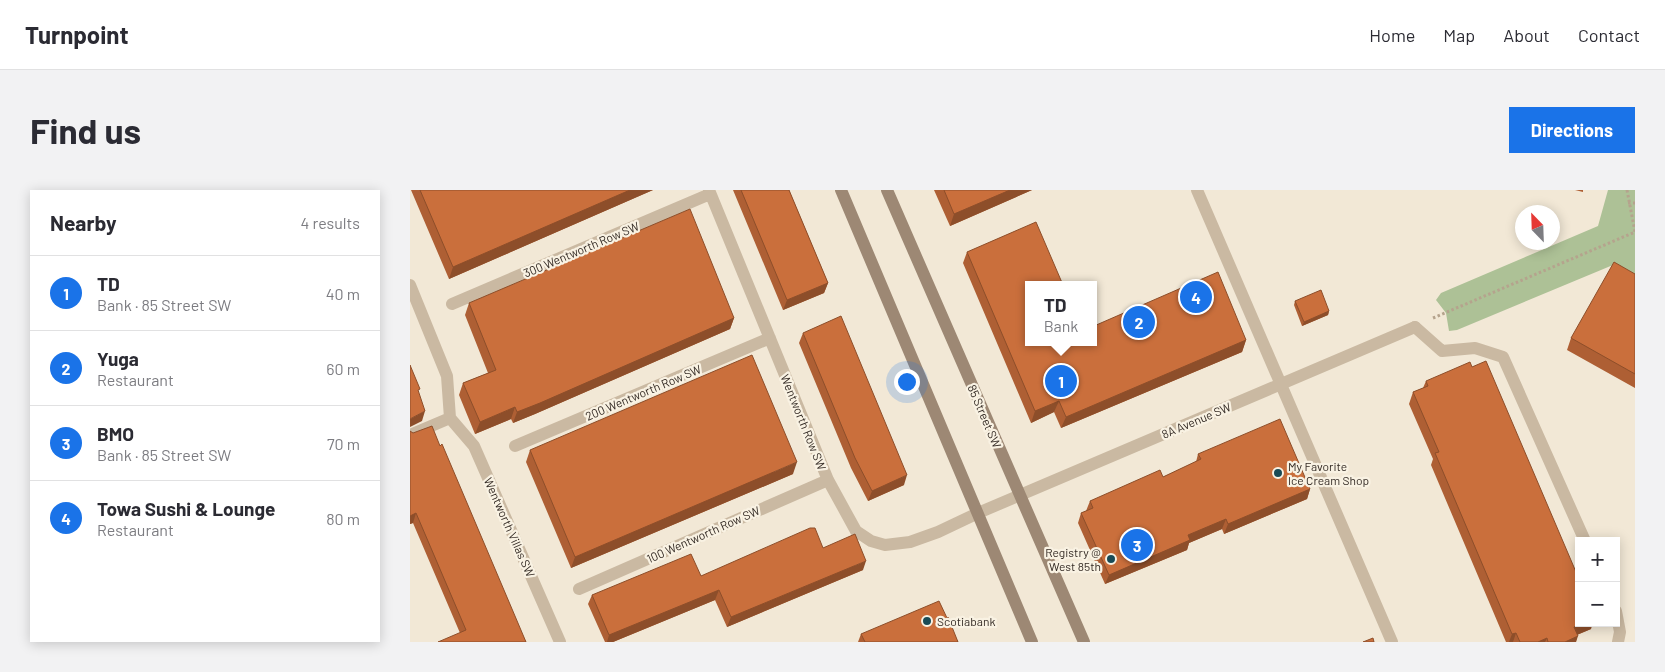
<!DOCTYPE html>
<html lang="en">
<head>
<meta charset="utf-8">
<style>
	:root { --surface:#fff; --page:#f2f2f3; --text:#2b2b33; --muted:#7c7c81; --line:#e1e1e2; --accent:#1a73e8 }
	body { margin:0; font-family:Barlow,sans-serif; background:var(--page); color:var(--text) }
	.controls { position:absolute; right:15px; bottom:15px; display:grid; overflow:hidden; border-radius:0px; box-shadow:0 2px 12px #0003 }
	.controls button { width:45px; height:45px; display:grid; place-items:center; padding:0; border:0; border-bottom:1px solid var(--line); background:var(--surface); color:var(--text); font:25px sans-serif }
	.compass { position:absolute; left:1105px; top:15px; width:45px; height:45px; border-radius:50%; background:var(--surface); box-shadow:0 2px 12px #0003; rotate:337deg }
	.you { position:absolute; left:496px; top:191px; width:18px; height:18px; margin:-12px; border:4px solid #fff; border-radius:50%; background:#1a73e8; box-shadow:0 0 0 8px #1a73e833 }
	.badge { display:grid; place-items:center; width:32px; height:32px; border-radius:50%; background:var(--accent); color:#fff; font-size:16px; font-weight:700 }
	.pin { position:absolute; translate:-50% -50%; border:2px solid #fff; box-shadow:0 1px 5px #0006 }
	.popup { position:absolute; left:615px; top:91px; width:72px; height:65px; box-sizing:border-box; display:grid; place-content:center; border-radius:0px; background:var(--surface); filter:drop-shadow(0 1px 4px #0005); font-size:16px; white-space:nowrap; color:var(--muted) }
	.popup b { font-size:19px; color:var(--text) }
	.popup::after { content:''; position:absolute; left:50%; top:100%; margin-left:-10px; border:10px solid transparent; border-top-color:var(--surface) }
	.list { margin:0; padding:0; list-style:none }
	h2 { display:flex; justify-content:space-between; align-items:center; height:65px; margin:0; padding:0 20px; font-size:21px }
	h2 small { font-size:16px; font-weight:400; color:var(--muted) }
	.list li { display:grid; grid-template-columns:32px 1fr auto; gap:15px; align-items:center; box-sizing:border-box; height:75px; padding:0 20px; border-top:1px solid var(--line) }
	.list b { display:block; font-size:19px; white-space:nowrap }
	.list p { margin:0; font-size:16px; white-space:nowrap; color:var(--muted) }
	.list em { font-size:16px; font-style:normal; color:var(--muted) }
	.map { position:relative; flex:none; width:1225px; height:452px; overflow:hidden; border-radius:0px }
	header { display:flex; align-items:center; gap:30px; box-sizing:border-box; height:70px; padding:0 25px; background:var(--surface); border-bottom:1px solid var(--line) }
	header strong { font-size:24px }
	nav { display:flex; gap:28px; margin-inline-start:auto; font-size:18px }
	.intro { display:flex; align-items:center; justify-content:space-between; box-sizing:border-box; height:120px; padding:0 30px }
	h1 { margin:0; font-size:35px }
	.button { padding:12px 22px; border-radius:0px; background:var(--accent); color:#fff; font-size:18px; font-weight:700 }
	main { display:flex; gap:30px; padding:0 30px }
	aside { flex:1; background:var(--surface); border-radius:0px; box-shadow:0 2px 12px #0003 }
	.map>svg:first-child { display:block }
</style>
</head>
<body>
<header>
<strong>Turnpoint</strong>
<nav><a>Home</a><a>Map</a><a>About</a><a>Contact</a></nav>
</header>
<div class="intro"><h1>Find us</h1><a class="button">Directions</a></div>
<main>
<aside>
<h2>Nearby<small>4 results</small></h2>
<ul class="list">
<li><span class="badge">1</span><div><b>TD</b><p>Bank · 85 Street SW</p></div><em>40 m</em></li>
<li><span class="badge">2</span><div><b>Yuga</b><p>Restaurant</p></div><em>60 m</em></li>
<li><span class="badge">3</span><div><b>BMO</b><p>Bank · 85 Street SW</p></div><em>70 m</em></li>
<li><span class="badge">4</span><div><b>Towa Sushi &amp; Lounge</b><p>Restaurant</p></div><em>80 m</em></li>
</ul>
</aside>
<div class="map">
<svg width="1225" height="452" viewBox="0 0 1225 452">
	<rect width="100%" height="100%" fill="#f2e8d6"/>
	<path fill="#adc196" d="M1198 0H1225V87L1203 75 1047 140 1039 141 1036 123 1026 110 1031 103 1188 36Z"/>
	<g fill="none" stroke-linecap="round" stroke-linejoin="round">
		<path stroke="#b5a38d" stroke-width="3" stroke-dasharray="2.5 2.5" stroke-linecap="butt" d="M1217 0 1225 42
			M1218 13H1225
			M1023 128 1225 42"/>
		<path stroke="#cab9a2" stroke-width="12" d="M299 0 418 290 446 341 461 351 475 355 500 352 528 342 568 323
			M787 0 982 452
			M0 95 37 186 40 228 64 256 150 452
			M42 114 300 4
			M1005 137 1032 161 1065 158 1093 167 1175 351
			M0 245 40 228
			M105 256 360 148
			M169 399 418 290
			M1206 421 1210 442 1208 452"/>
		<path stroke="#cab9a2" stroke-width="12" d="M568 323 1005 137"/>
		<path stroke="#9d8874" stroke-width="12" d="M431 0 622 452
			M477 0 674 452"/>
	</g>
	<path fill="#ae5f34" d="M1 0H243L39 89Z
		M323 0H379L418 93 414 103 373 120Z
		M524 0H622L540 36Z
		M1165 0H1173V2Z
		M557 62 618 152 836 150 832 162 651 238 644 222 621 233 553 73Z
		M1225 84V198L1157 160 1161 148Z
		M885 111 919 121 918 125 892 136 884 115Z
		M59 113 324 128 320 139 125 224 103 233 101 229 65 244 49 205 53 193 78 183 55 125Z
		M393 143 494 295 458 311 441 278 389 153Z
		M1016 191 1181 439 1167 445 1166 452H1096L1021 275 1023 269 999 214 1003 202 1013 198Z
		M0 241 116 452 50 443 3 333 0 334Z
		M120 260 383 284 161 378 116 272Z
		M788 264 900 299 897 309 814 344 812 339 779 353 777 360 695 394 668 333 671 323 676 321 680 311 753 287 786 272Z
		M413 358 453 380 317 437 305 410 203 452H195L178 414 182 405 291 386Z
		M537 428 548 452H448L451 444Z"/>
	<path fill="#8d4e2a" d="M220 0H243L39 89 43 77Z
		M600 0H622L540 36 544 24Z
		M418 93 414 103 373 120 377 110Z
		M919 121 918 125 892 136 894 132Z
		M324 128 320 139 125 224 103 233 107 222Z
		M836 150 832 162 651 238 656 227Z
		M649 211 644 222 621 233 625 221Z
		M105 217 101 229 65 244 70 232Z
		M15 221 12 231 0 237V229Z
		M387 272 383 284 161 378 165 367Z
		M497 285 494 295 458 311 462 301Z
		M900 299 897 309 814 344 818 334Z
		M6 323 3 333 0 334V326Z
		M816 329 812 339 779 353 777 360 695 394 699 385 778 345Z
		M456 371 453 380 317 437 321 427Z
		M309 400 305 410 203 452H197L199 445Z
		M1172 433H1183L1181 439 1159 448 1164 437Z
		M1106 443 1103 452H1099L1102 444Z
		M1168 446 1166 452H1155Z
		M1137 448 1135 452H1128Z"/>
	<path fill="#ca6f3c" stroke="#8d4e2a" d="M10 0H220L43 77Z
		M331 0H379L418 93 377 110Z
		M534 0H600L544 24Z
		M280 19 324 128 130 213 107 222 105 217 70 232 53 193 86 180 59 113Z
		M626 32 653 95H618V152H684V136L808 82 836 150 656 227 649 211 625 221 557 62Z
		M1204 72 1225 84V184L1161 148Z
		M911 100 919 121 894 132 885 111Z
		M431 126 497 285 462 301 445 268 393 143Z
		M342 165 387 272 165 367 120 260Z
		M1076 171 1169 389V433H1172L1164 437 1168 446 1155 452H1138L1137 448 1128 452H1110L1106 443 1102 444 1025 263 1029 262 1003 202 1018 196 1016 191 1060 172 1062 177Z
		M0 175 10 199 8 200 15 221 0 229Z
		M870 229 900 299 818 334 816 329 778 345 780 350 699 385 671 323 683 318 680 311 750 280 753 287 791 269 788 264Z
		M22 236 30 256 32 254 116 452H28L56 440 6 323 0 326V241L3 243Z
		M400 338H405L413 358 445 344 456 371 321 427 309 400 199 445 182 405 281 364 291 386Z
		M529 411 537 428 538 427 548 452H455L451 444Z
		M963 448 964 452H953Z"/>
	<g fill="#194b56" stroke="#f9f2e3" stroke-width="2">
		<circle cx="868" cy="283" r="5"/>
		<circle cx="701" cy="369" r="5"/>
		<circle cx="517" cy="431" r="5"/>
	</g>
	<g text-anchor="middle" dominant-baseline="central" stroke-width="4.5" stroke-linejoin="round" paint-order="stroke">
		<g font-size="12" fill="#342b25" stroke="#f9f2e3">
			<text transform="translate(171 59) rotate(-23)">300 Wentworth Row SW</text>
			<text transform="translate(233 202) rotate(-23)">200 Wentworth Row SW</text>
			<text transform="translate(575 226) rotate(67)">85 Street SW</text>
			<text transform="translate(786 230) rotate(-23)">8A Avenue SW</text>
			<text transform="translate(394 232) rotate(68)">Wentworth Row SW</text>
			<text transform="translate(100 337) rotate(66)">Wentworth Villas SW</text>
			<text transform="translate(293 344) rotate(-24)">100 Wentworth Row SW</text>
		</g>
		<g font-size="12" fill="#342b25" stroke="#f9f2e3" text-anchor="start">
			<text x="878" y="276">My Favorite<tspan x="878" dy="14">Ice Cream Shop</tspan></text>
			<text x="691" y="362" text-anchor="end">Registry @<tspan x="691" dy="14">West 85th</tspan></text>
			<text x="527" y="431">Scotiabank</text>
		</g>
	</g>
</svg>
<div class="controls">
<button>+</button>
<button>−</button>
</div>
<svg class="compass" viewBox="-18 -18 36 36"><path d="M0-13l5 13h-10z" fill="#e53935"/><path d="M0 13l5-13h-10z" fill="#7c7c81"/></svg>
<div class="you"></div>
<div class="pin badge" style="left:651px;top:191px">1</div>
<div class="popup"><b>TD</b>Bank</div>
<div class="pin badge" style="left:729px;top:132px">2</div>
<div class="pin badge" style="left:727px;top:355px">3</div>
<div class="pin badge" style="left:786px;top:107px">4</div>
</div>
</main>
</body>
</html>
